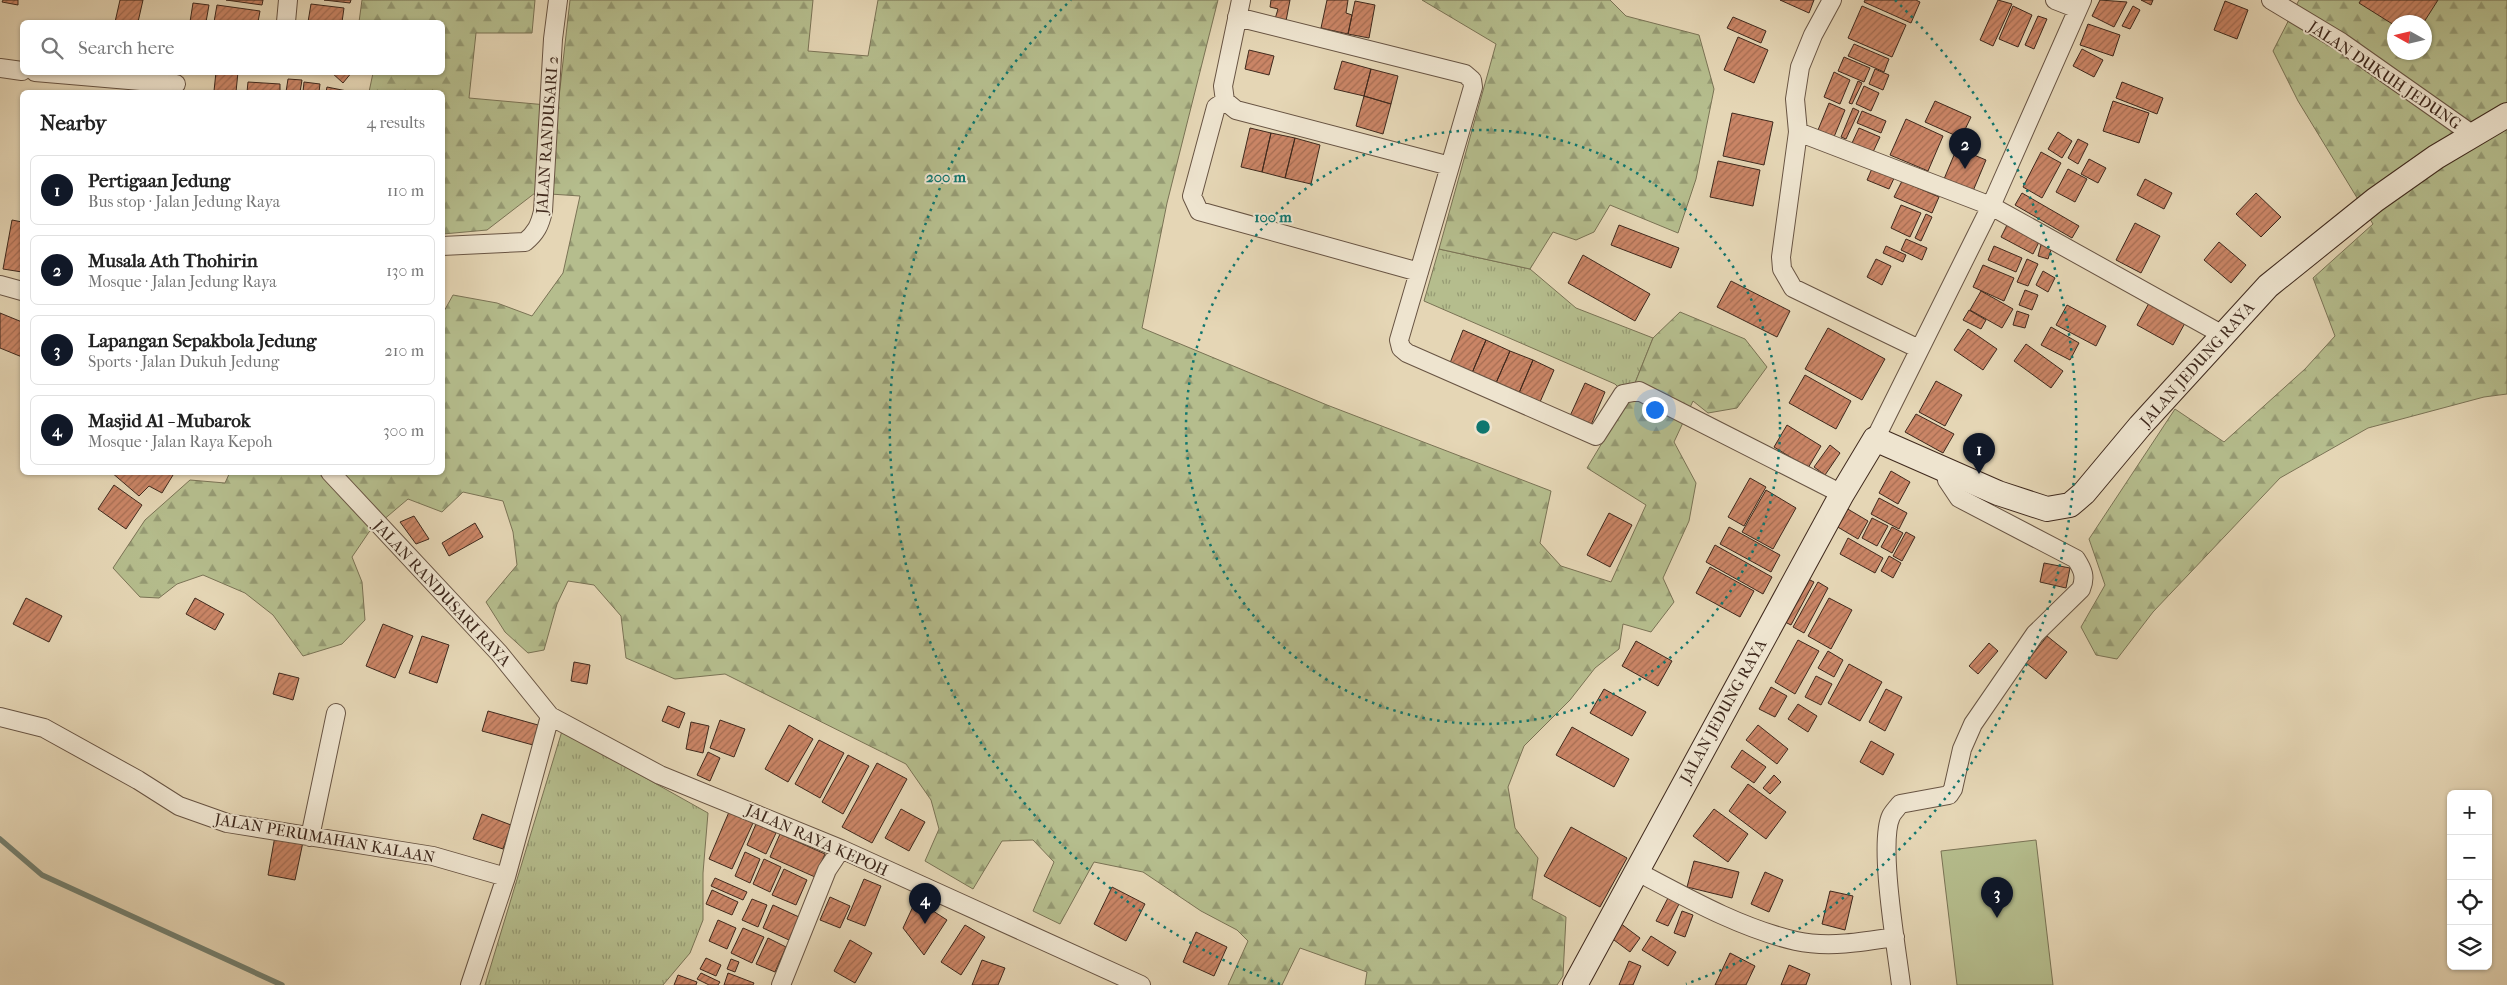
<!DOCTYPE html>
<html lang="en">
<head>
<meta charset="utf-8">
<style>
	:root { --surface:#fff; --page:#f2f2f2; --text:#222; --muted:#767676; --line:#e0e0e0; --accent:#111827 }
	body { margin:0; font-family:"IM FELL French Canon",serif; background:var(--page); color:var(--text) }
	.controls { position:absolute; right:15px; bottom:15px; display:grid; overflow:hidden; border-radius:8px; box-shadow:0 1px 4px #0004 }
	.controls button { width:45px; height:45px; display:grid; place-items:center; padding:0; border:0; border-bottom:1px solid var(--line); background:var(--surface); color:var(--text); font:25px sans-serif }
	.compass { position:absolute; left:2387px; top:15px; width:45px; height:45px; border-radius:50%; background:var(--surface); box-shadow:0 1px 4px #0004; rotate:278deg }
	.you { position:absolute; left:1654px; top:409px; width:18px; height:18px; margin:-12px; border:4px solid #fff; border-radius:50%; background:#1a73e8; box-shadow:0 0 0 8px #1a73e833 }
	.badge { display:grid; place-items:center; width:32px; height:32px; border-radius:50%; background:var(--accent); color:#fff; font-size:16px; font-weight:700 }
	.pin { position:absolute; translate:-50% -41px; filter:drop-shadow(0 1px 2px #0008) }
	.pin::after { content:''; position:absolute; top:26px; width:18px; height:15px; background:inherit; clip-path:polygon(0 0,100% 0,50% 100%) }
	.list { margin:0; padding:0; list-style:none }
	h2 { display:flex; justify-content:space-between; align-items:center; height:65px; margin:0; padding:0 20px; font-size:21px }
	h2 small { font-size:16px; font-weight:400; color:var(--muted) }
	.list li { display:grid; grid-template-columns:32px 1fr auto; gap:15px; align-items:center; box-sizing:border-box; height:70px; margin:0 10px 10px; padding:0 10px; border:1px solid var(--line); border-radius:8px }
	.list b { display:block; font-size:19px; white-space:nowrap }
	.list p { margin:0; font-size:16px; white-space:nowrap; color:var(--muted) }
	.list em { font-size:16px; font-style:normal; color:var(--muted) }
	.icon { flex:none; width:28px; height:28px; fill:none; stroke:currentColor; stroke-width:2; stroke-linecap:round; stroke-linejoin:round }
	.map { position:relative; flex:none; width:2507px; height:985px; overflow:hidden }
	.search { position:absolute; background:var(--surface); box-shadow:0 1px 4px #0004; left:20px; top:20px; width:425px; height:55px; display:flex; align-items:center; gap:12px; box-sizing:border-box; padding:0 18px; border-radius:8px; color:var(--muted); font-size:19px }
	.panel { position:absolute; background:var(--surface); box-shadow:0 1px 4px #0004; left:20px; top:90px; width:425px; height:385px; border-radius:8px }
	.map>svg:first-child { display:block }
</style>
</head>
<body>
<div class="map">
<svg width="2507" height="985" viewBox="0 0 2507 985">
	<defs>
		<pattern id="grass-tufts" width="24" height="20" patternUnits="userSpaceOnUse" patternTransform="scale(1.25)"><rect width="24" height="20" fill="#b5bd8d"/><path d="M3 7l-1-3M5 7V3M7 7l1-3M15 17l-1-3M17 17v-4M19 17l1-3" fill="none" stroke="#959a73"/></pattern>
		<pattern id="forest-firs" width="22" height="20" patternUnits="userSpaceOnUse" patternTransform="scale(1.25)"><rect width="22" height="20" fill="#b5bd8d"/><path d="M5 1l3.5 6h-7zM16 11l3.5 6h-7z" fill="#959a73"/></pattern>
		<pattern id="building-hatch" width="6" height="6" patternUnits="userSpaceOnUse" patternTransform="scale(1.25)"><rect width="6" height="6" fill="#ca8566"/><path d="M-1 1l2-2M0 6l6-6M5 7l2-2" fill="none" stroke="#a56d53"/></pattern>
	</defs>
	<rect width="100%" height="100%" fill="#e5d6b5"/>
	<filter id="stains"><feTurbulence type="fractalNoise" baseFrequency=".004" numOctaves="4"/><feColorMatrix values="0 0 0 0 .2 0 0 0 0 .09 0 0 0 0 .02 0 0 0 .5 -.17"/></filter>
	<radialGradient id="worn" r=".72"><stop offset=".6" stop-color="#630" stop-opacity="0"/><stop offset="1" stop-color="#630" stop-opacity=".3"/></radialGradient>
	<path fill="url(#grass-tufts)" stroke="#7a7355" d="M1439 249 1530 269 1576 308 1653 338 1629 398 1615 384 1424 301Z
		M562 731 708 813 703 873V920L690 953 663 985H485Z"/>
	<path fill="url(#forest-firs)" stroke="#7a7355" fill-rule="evenodd" d="M362 0H535L532 33H476L469 98 558 106 570 0H813L808 51 868 56 878 0H1218L1167 203 1142 328 1327 405 1551 491 1540 543 1561 566 1611 582 1646 505 1587 468 1629 398 1653 338 1680 312 1745 339 1767 367 1737 408 1708 413 1693 401 1674 442 1696 483 1689 521 1663 578 1674 602 1651 632 1623 624 1619 649 1595 668 1570 700 1524 746 1508 787 1515 828 1538 858 1532 899 1566 917 1563 976 1557 985H1365L1367 972 1300 948 1282 985H1228L1248 941 1237 930 1201 911 1143 872 1094 862 1060 924 1033 911 1054 862 1033 840 1002 841 973 889 925 861 939 829 931 800 906 764 725 674 675 679 626 658 621 616 594 585 568 581 557 604 544 650 528 653 505 632 486 602 517 565 513 532 503 501 463 492 442 512 408 499 369 532 352 557 362 582 365 620 342 644 303 656 273 615 245 593 203 575 177 584 159 598 140 597 113 568 145 520 190 480 225 483 230 472H442L443 313 453 295 497 303 532 316 563 273 580 196 535 193 487 230 443 234 442 92H369L373 73 442 72V22H359Z
		M1422 0H1610L1626 16 1699 35 1714 89 1696 179 1678 233 1610 205 1594 232 1576 240 1553 232 1530 269 1439 249 1496 44Z
		M2299 0H2507V394L2484 397 2368 428 2280 478 2153 612 2117 659 2096 655 2081 627 2105 585 2089 539 2175 409 2224 442 2305 369 2335 336 2313 278 2373 224 2298 101 2273 51ZM2394 22H2424V52H2394Z"/>
	<path fill="#b5bd8d" stroke="#7a7355" d="M2036 840 2053 985H1957L1941 851Z"/>
	<g fill="none" stroke-linecap="round" stroke-linejoin="round">
		<path stroke="#748070" stroke-width="5.5" d="M0 839 42 875 282 985"/>
	</g>
	<path fill="url(#building-hatch)" stroke="#3f291d" d="M3 0H18V5L2 2Z
		M120 0H143L138 22H115Z
		M226 0H263L262 5Z
		M324 0H351L350 3Z
		M1271 0H1290L1286 21 1275 19 1278 9 1270 7Z
		M1327 0H1348L1346 13 1352 15 1348 34 1321 28Z
		M1780 0H1814L1809 13Z
		M1865 0H1916L1920 2 1911 23 1864 2Z
		M1998 0 2012 4 1993 46 1980 40Z
		M2100 0 2127 2 2114 27 2092 16Z
		M2141 0H2153L2151 5Z
		M2361 0H2438L2424 22H2394V25L2359 3Z
		M1355 1 1375 5 1369 38 1348 34Z
		M2225 1 2248 10 2237 39 2214 30Z
		M193 3 209 5 206 22H190Z
		M311 4 344 8 342 22H308Z
		M217 5 260 11 258 22H214Z
		M1862 6 1906 25 1892 57 1848 38Z
		M2013 6 2032 15 2018 47 1999 39Z
		M2133 6 2140 10 2130 29 2122 26Z
		M2038 16 2047 19 2034 49 2025 45Z
		M1733 17 1766 31 1761 43 1727 28Z
		M2088 24 2120 35 2113 56 2080 45Z
		M1738 37 1768 50 1754 83 1724 70Z
		M1854 44 1889 59 1884 72 1848 56Z
		M2082 49 2103 60 2094 77 2073 66Z
		M1249 50 1274 56 1269 75 1245 69Z
		M1844 57 1870 68 1864 82 1838 71Z
		M1342 61 1371 69 1364 96 1334 89Z
		M1371 69 1398 76 1391 104 1364 96Z
		M1875 69 1889 75 1883 90 1869 84Z
		M216 72H238L236 92 214 91Z
		M331 72H352L343 83Z
		M1834 72 1850 80 1840 104 1824 97Z
		M288 79 302 80 300 92H286Z
		M1858 81 1862 83 1852 104 1849 103Z
		M248 82 280 84V92H247Z
		M304 82 320 84 319 92H303Z
		M2122 82 2163 98 2157 114 2116 98Z
		M1864 86 1879 93 1871 111 1856 104Z
		M327 87 352 92H326Z
		M91 91H156L91 92Z
		M1364 96 1391 104 1383 134 1356 126Z
		M1935 101 1971 117 1961 138 1925 122Z
		M2113 101 2149 113 2139 143 2103 131Z
		M1829 103 1845 110 1834 137 1818 130Z
		M1853 108 1859 111 1846 139 1841 137Z
		M1862 111 1886 121 1881 133 1857 123Z
		M1732 113 1773 122 1764 165 1723 156Z
		M1906 119 1943 136 1928 171 1890 155Z
		M1250 128 1271 133 1262 172 1241 167Z
		M1859 128 1880 137 1873 152 1852 143Z
		M2058 132 2072 141 2062 158 2048 149Z
		M1271 133 1295 138 1285 178 1262 172Z
		M1295 138 1320 145 1311 184 1285 178Z
		M2078 139 2088 144 2078 164 2068 158Z
		M1957 148 1986 160 1973 191 1944 179Z
		M2041 152 2061 163 2042 198 2023 187Z
		M2089 159 2106 168 2098 183 2081 174Z
		M1718 161 1760 170 1753 206 1710 197Z
		M1874 164 1896 174 1889 189 1867 180Z
		M2068 169 2087 179 2075 202 2056 192Z
		M2145 179 2172 193 2164 209 2137 195Z
		M1902 181 1939 197 1932 213 1894 197Z
		M2022 193 2079 226 2072 238 2015 205Z
		M2256 193 2281 217 2261 237 2236 214Z
		M1901 205 1921 213 1910 237 1891 228Z
		M1926 214 1932 217 1921 241 1915 238Z
		M12 220 22 222V272L3 269Z
		M2008 223 2040 240 2033 254 2001 237Z
		M2135 223 2160 236 2141 273 2116 260Z
		M1619 225 1679 248 1671 268 1611 245Z
		M1906 239 1927 248 1922 260 1901 250Z
		M2042 241 2053 244 2048 259 2038 256Z
		M2219 242 2246 265 2231 283 2204 260Z
		M1886 246 1906 255 1903 262 1883 253Z
		M1994 246 2022 258 2016 272 1988 260Z
		M1583 255 1650 294 1635 321 1568 283Z
		M1876 259 1891 266 1882 285 1867 277Z
		M2027 259 2038 264 2028 286 2017 282Z
		M1983 265 2014 278 2004 301 1973 287Z
		M2043 271 2055 278 2048 292 2036 285Z
		M1731 281 1790 311 1777 337 1717 307Z
		M2025 290 2038 295 2032 310 2019 305Z
		M1981 291 2013 309 2002 328 1970 310Z
		M2149 303 2185 323 2173 345 2137 325Z
		M2067 305 2106 326 2096 346 2056 325Z
		M1969 310 1986 320 1981 329 1963 320Z
		M2017 311 2029 315 2025 328 2013 325Z
		M0 313 22 322V357L0 348Z
		M2051 327 2079 343 2070 360 2041 345Z
		M1828 328 1885 359 1862 400 1805 369Z
		M1968 329 1997 349 1983 370 1954 350Z
		M1463 330 1486 340 1472 373 1450 363Z
		M1486 340 1510 351 1496 383 1472 373Z
		M2026 344 2063 371 2051 388 2014 361Z
		M1510 351 1533 360 1519 393 1496 383Z
		M1533 360 1554 370 1540 402 1519 393Z
		M1805 375 1851 401 1836 429 1789 403Z
		M1936 381 1962 395 1945 426 1919 412Z
		M1585 383 1605 392 1591 425 1570 416Z
		M1916 414 1954 434 1943 453 1905 432Z
		M1787 425 1821 446 1808 468 1774 447Z
		M1830 445 1840 453 1825 475 1814 467Z
		M1891 471 1910 482 1898 504 1879 493Z
		M111 472H170L173 475 162 493 149 486 139 496Z
		M1750 478 1766 487 1744 526 1728 517Z
		M114 485 142 505 126 529 98 509Z
		M1766 490 1796 508 1773 549 1742 532Z
		M1879 498 1907 513 1899 529 1871 514Z
		M1846 508 1868 521 1858 539 1836 526Z
		M1609 513 1632 525 1610 567 1587 555Z
		M414 516 429 539 416 544 400 522Z
		M1872 518 1888 526 1877 546 1862 538Z
		M475 523 483 537 449 556 442 543Z
		M1729 527 1780 555 1771 572 1720 544Z
		M1892 527 1903 533 1892 553 1881 547Z
		M1906 532 1915 537 1902 561 1893 556Z
		M1848 538 1883 558 1875 573 1840 554Z
		M1715 545 1772 577 1763 594 1706 562Z
		M1889 556 1901 563 1893 578 1881 571Z
		M2044 563 2070 568 2066 588 2040 582Z
		M1710 567 1754 591 1740 617 1696 593Z
		M1800 575 1814 582 1791 625 1777 618Z
		M1818 582 1828 588 1804 633 1793 627Z
		M26 598 62 616 49 642 13 624Z
		M195 598 224 614 215 630 186 614Z
		M1829 598 1852 610 1831 649 1808 636Z
		M383 624 413 636 395 678 366 666Z
		M422 636 449 645 437 683 409 673Z
		M2047 636 2067 652 2046 679 2026 663Z
		M1798 640 1819 651 1795 694 1775 682Z
		M1636 641 1672 661 1658 686 1622 666Z
		M1989 643 1998 651 1978 674 1969 666Z
		M1828 651 1843 660 1834 677 1818 668Z
		M574 662 590 665 587 684 571 681Z
		M1849 664 1882 682 1860 721 1828 703Z
		M279 673 299 678 293 700 273 694Z
		M1816 676 1832 684 1821 705 1805 697Z
		M1771 687 1787 696 1775 717 1759 709Z
		M1604 689 1646 712 1632 736 1590 713Z
		M1886 689 1902 697 1885 731 1869 722Z
		M1798 704 1817 716 1808 732 1788 719Z
		M668 706 685 713 679 728 662 721Z
		M488 711 538 725 533 745 482 731Z
		M720 720 745 729 734 757 710 748Z
		M691 722 709 726 703 753 686 749Z
		M789 725 813 739 788 782 765 769Z
		M1758 725 1788 749 1777 764 1746 740Z
		M1572 727 1629 759 1614 787 1556 755Z
		M819 740 844 753 820 798 795 784Z
		M1871 741 1894 754 1883 775 1860 762Z
		M1742 750 1766 767 1754 783 1731 767Z
		M708 752 720 758 710 781 697 775Z
		M848 755 869 766 843 814 822 802Z
		M877 763 907 779 872 843 842 827Z
		M1774 775 1781 782 1770 794 1763 788Z
		M1748 784 1786 812 1766 839 1729 811Z
		M901 809 925 822 909 851 885 838Z
		M1714 809 1748 834 1728 862 1693 836Z
		M729 812 753 823 732 869 709 859Z
		M482 814 511 825 503 849 473 839Z
		M756 824 776 833 766 854 747 845Z
		M1571 827 1627 858 1600 907 1544 876Z
		M780 834 825 854 815 877 770 857Z
		M275 836 303 842 295 880 268 875Z
		M745 852 760 859 750 883 735 876Z
		M764 859 781 867 770 892 753 884Z
		M1694 861 1739 872 1732 898 1687 887Z
		M784 869 807 880 796 905 772 895Z
		M1765 872 1783 880 1769 912 1751 904Z
		M715 878 747 892 743 900 711 886Z
		M864 879 881 886 865 926 847 919Z
		M1112 887 1145 904 1126 941 1094 924Z
		M712 890 738 902 732 915 706 904Z
		M1830 891 1853 896 1845 930 1822 924Z
		M1669 896 1680 902 1668 926 1656 921Z
		M830 897 850 906 840 928 820 920Z
		M752 899 767 905 758 927 742 920Z
		M916 900 947 920 924 955 903 928Z
		M773 905 799 917 789 940 763 928Z
		M1682 911 1693 915 1685 937 1674 933Z
		M718 920 736 928 727 949 709 941Z
		M1620 923 1640 938 1630 952 1610 937Z
		M965 925 985 937 961 975 941 962Z
		M743 928 764 937 752 963 731 953Z
		M1196 932 1227 947 1214 976 1183 962Z
		M1651 936 1676 952 1668 966 1642 950Z
		M768 938 786 947 775 972 756 964Z
		M850 940 872 953 855 983 834 971Z
		M1730 953 1755 966 1746 985H1715Z
		M706 958 721 965 716 976 700 969Z
		M731 959 739 962 735 972 727 969Z
		M982 960 1005 968 998 985H972Z
		M1629 961 1641 966 1633 985H1619Z
		M1789 965 1810 974 1806 985H1781Z
		M701 973 720 982 718 985H709L697 979Z
		M728 973 754 983 753 985H724Z
		M678 975 697 982 696 985H674Z"/>
	<g fill="none" stroke-linecap="round" stroke-linejoin="round">
		<g stroke="#685443" stroke-width="20">
			<path id="street" d="M1241 0 1223 86 1225 101 1236 110 1450 166 1399 340 1401 348 1407 353 1596 436 1623 394 1639 391 1842 494
				M1832 0 1813 35 1800 67 1795 99 1798 132 1781 257 1782 269 1793 288 1919 349
				M2055 0 2078 9
				M2271 0 2341 42 2473 135
				M1237 17 1465 74 1472 80 1473 87 1450 166
				M286 22 288 0
				M0 68 22 71
				M35 72 176 84
				M1225 101 1216 107 1192 196 1199 211 1419 272
				M1798 132 1991 206 2223 335
				M442 246 525 242C536 233 540 225 543 211L553 39 558 0
				M0 285 22 291
				M1875 439 1991 206 2082 0
				M330 472 499 653 550 716 660 775 841 849 1141 985
				M0 717 44 728 138 780 179 806 227 823 433 856 506 877
				M310 837 336 713
				M1636 871C1687 898 1740 928 1796 941 1828 948 1864 942 1895 937
				M470 985 506 877 550 716
				M781 985 827 870 841 849
				M1901 985C1897 951 1878 844 1891 816 1893 812 1898 807 1900 804L1949 795 1953 789 1962 749 1973 724 2035 634 2081 589C2086 577 2083 570 2076 559L1959 498 1947 480 1945 470"/>
		</g>
		<g stroke="#3f291d" stroke-width="26">
			<path id="secondary" d="M1575 985 1842 494 1875 439 1998 493 2047 509 2070 505 2084 493 2140 426 2268 286 2375 200 2436 157 2507 115"/>
		</g>
		<use href="#street" stroke="#eee4cf" stroke-width="18"/>
		<use href="#secondary" stroke="#eee4cf" stroke-width="24"/>
	</g>
	<g fill="none" stroke="#0f766e" stroke-width="2.5" stroke-dasharray="2.5 5">
		<circle cx="1483" cy="427" r="297"/>
		<path d="M1280 984A593 593 0 0 1 1071 0M1895 0A593 593 0 0 1 1686 984"/>
	</g>
	<g text-anchor="middle" dominant-baseline="central" stroke-width="4" stroke-linejoin="round" paint-order="stroke">
		<g font-size="16" fill="#3f291d" stroke="#eee4cf">
			<text transform="translate(2385 75) rotate(34)">JALAN DUKUH JEDUNG</text>
			<text transform="translate(547 135) rotate(-86)">JALAN RANDUSARI 2</text>
			<text transform="translate(2197 364) rotate(-48)">JALAN JEDUNG RAYA</text>
			<text transform="translate(442 593) rotate(47)">JALAN RANDUSARI RAYA</text>
			<text transform="translate(1723 711) rotate(-61)">JALAN JEDUNG RAYA</text>
			<text transform="translate(325 838) rotate(10)">JALAN PERUMAHAN KALAAN</text>
			<text transform="translate(817 840) rotate(24)">JALAN RAYA KEPOH</text>
		</g>
	</g>
	<circle cx="1483" cy="427" r="8" fill="#0f766e" stroke="#eee4cf" stroke-width="2.5"/>
	<g font-size="15" text-anchor="middle" font-weight="bold" fill="#0f766e" stroke="#eee4cf" stroke-width="4" stroke-linejoin="round" paint-order="stroke">
		<text x="946" y="182">200 m</text>
		<text x="1273" y="222">100 m</text>
	</g>
	<rect width="100%" height="100%" filter="url(#stains)"/>
	<rect width="100%" height="100%" fill="url(#worn)"/>
</svg>
<div class="controls">
<button>+</button>
<button>−</button>
<button><svg class="icon" aria-label="locate" viewBox="0 0 24 24"><circle cx="12" cy="12" r="6"/><path d="M12 2v4M12 18v4M2 12h4M18 12h4"/></svg></button>
<button><svg class="icon" aria-label="layers" viewBox="0 0 24 24"><path d="M12 4l9 5-9 5-9-5zM3 14l9 5 9-5"/></svg></button>
</div>
<svg class="compass" viewBox="-18 -18 36 36"><path d="M0-13l5 13h-10z" fill="#e53935"/><path d="M0 13l5-13h-10z" fill="#767676"/></svg>
<div class="you"></div>
<div class="pin badge" style="left:1979px;top:474px">1</div>
<div class="pin badge" style="left:1965px;top:169px">2</div>
<div class="pin badge" style="left:1997px;top:918px">3</div>
<div class="pin badge" style="left:925px;top:924px">4</div>
<div class="search"><svg class="icon" aria-label="search" viewBox="0 0 24 24"><circle cx="10" cy="10" r="6"/><path d="M15 15l6 6"/></svg>Search here</div>
<section class="panel">
<h2>Nearby<small>4 results</small></h2>
<ul class="list">
<li><span class="badge">1</span><div><b>Pertigaan Jedung</b><p>Bus stop · Jalan Jedung Raya</p></div><em>110 m</em></li>
<li><span class="badge">2</span><div><b>Musala Ath Thohirin</b><p>Mosque · Jalan Jedung Raya</p></div><em>130 m</em></li>
<li><span class="badge">3</span><div><b>Lapangan Sepakbola Jedung</b><p>Sports · Jalan Dukuh Jedung</p></div><em>210 m</em></li>
<li><span class="badge">4</span><div><b>Masjid Al - Mubarok</b><p>Mosque · Jalan Raya Kepoh</p></div><em>300 m</em></li>
</ul>
</section>
</div>
</body>
</html>
